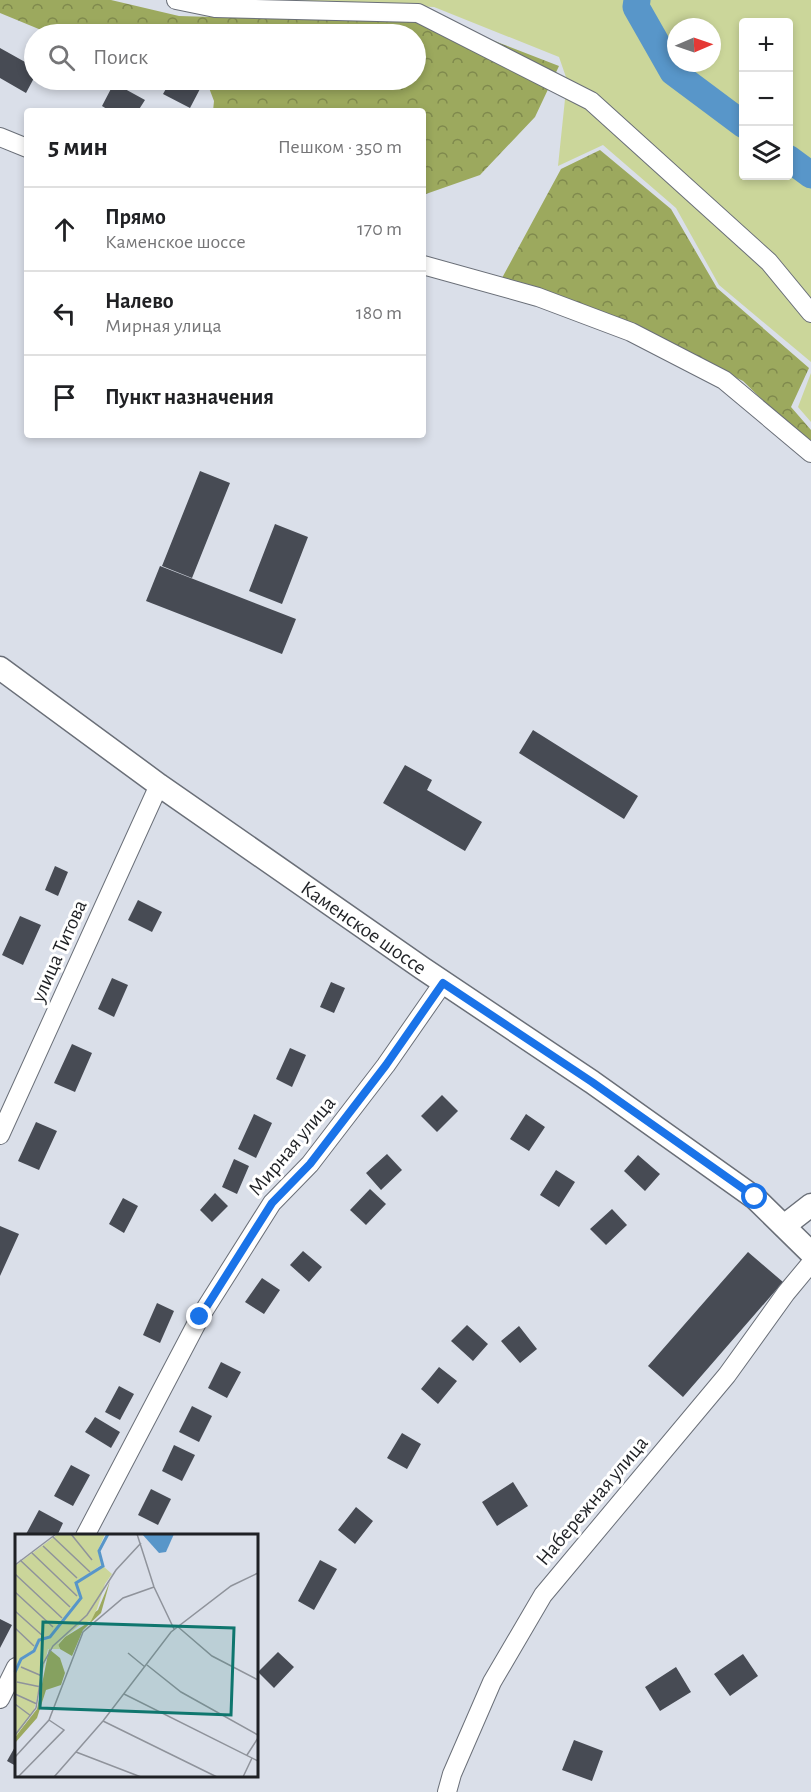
<!DOCTYPE html>
<html lang="ru">
<head>
<meta charset="utf-8">
<style>
	:root { --surface:#fff; --page:#f6f6f6; --text:#202124; --muted:#757577; --line:#e0e0e0 }
	body { margin:0; font-family:"Alegreya Sans",sans-serif; background:var(--page); color:var(--text) }
	.controls { position:absolute; right:18px; top:18px; display:grid; overflow:hidden; border-radius:6px; box-shadow:0 3px 9px #0003 }
	.controls button { width:54px; height:54px; display:grid; place-items:center; padding:0; border:0; border-bottom:2px solid var(--line); background:var(--surface); color:var(--text); font:30px sans-serif }
	.compass { position:absolute; left:667px; top:18px; width:54px; height:54px; border-radius:50%; background:var(--surface); box-shadow:0 3px 9px #0003; rotate:88deg }
	.stop { position:absolute; width:18px; height:18px; margin:-14px; border:4px solid #1a73e8; border-radius:50%; background:#fff }
	.stop.end { background:#1a73e8; border-color:#fff; box-shadow:0 2px 6px #0008 }
	.list { margin:0; padding:0; list-style:none }
	h2 { display:flex; justify-content:space-between; align-items:center; height:78px; margin:0; padding:0 24px; font-size:26px }
	h2 small { font-size:20px; font-weight:400; color:var(--muted) }
	.list li { display:grid; grid-template-columns:39px 1fr auto; gap:18px; align-items:center; box-sizing:border-box; height:84px; padding:0 24px; border-top:2px solid var(--line) }
	.list b { display:block; font-size:22px; white-space:nowrap }
	.list p { margin:0; font-size:20px; white-space:nowrap; color:var(--muted) }
	.list em { font-size:20px; font-style:normal; color:var(--muted) }
	.icon { flex:none; width:33px; height:33px; fill:none; stroke:currentColor; stroke-width:2; stroke-linecap:round; stroke-linejoin:round }
	.map { position:relative; flex:none; width:811px; height:1792px; overflow:hidden }
	.search { position:absolute; background:var(--surface); box-shadow:0 3px 9px #0003; left:24px; top:24px; width:402px; height:66px; display:flex; align-items:center; gap:15px; box-sizing:border-box; padding:0 21px; border-radius:33px; color:var(--muted); font-size:22px }
	.panel { position:absolute; background:var(--surface); box-shadow:0 3px 9px #0003; left:24px; top:108px; width:402px; height:330px; border-radius:6px }
	.map>svg:first-child { display:block }
</style>
</head>
<body>
<div class="map">
<svg width="811" height="1792" viewBox="0 0 811 1792">
	<defs>
		<pattern id="forest-crowns" width="20" height="18" patternUnits="userSpaceOnUse" patternTransform="scale(1.5)"><rect width="20" height="18" fill="#9ca95e"/><path d="M2 6a3 3 0 1 1 6 0M12 15a3 3 0 1 1 6 0" fill="none" stroke="#7f894d"/></pattern>
	</defs>
	<rect width="100%" height="100%" fill="#dadfe9"/>
	<path fill="url(#forest-crowns)" d="M0 0H111L179 16 322 20 435 18 559 66 535 117 480 175 423 195V111H213L214 101 206 80H416V34H61L46 32 0 13Z
		M600 150 671 209 717 288 809 368 791 407 811 430V447L743 381 619 320 502 278 561 169Z"/>
	<path fill="#cbd69a" d="M294 0H630L629 9 664 74 743 133 744 176H788L789 166 811 183V362L719 285 676 208 603 145 558 166 567 80 559 57 434 7Z
		M646 0H811V164L789 148 788 22H744L743 115 679 68 677 63H712V27H676V62L646 7Z
		M811 373V422L798 407Z"/>
	<g fill="none" stroke-linecap="round" stroke-linejoin="round">
		<path stroke="#5896c9" stroke-width="27" d="M637 0 636 7 673 72 744 125
			M788 158 811 175"/>
	</g>
	<path fill="#474b54" d="M0 48 34 67V78L26 93 0 78Z
		M171 80H186L201 87 190 108 163 94Z
		M114 83 145 100 138 111H110L102 106Z
		M200 471 230 483 192 578 162 566Z
		M275 524 308 537 282 604 249 591Z
		M160 566 296 619 282 654 146 601Z
		M533 730 638 796 624 819 519 753Z
		M405 765 432 780 427 790 482 822 465 851 383 803Z
		M55 866 68 872 58 896 45 890Z
		M138 900 162 912 152 932 128 920Z
		M20 916 41 925 23 965 2 955Z
		M112 978 128 985 114 1017 98 1009Z
		M331 982 345 988 334 1013 320 1007Z
		M72 1044 92 1053 75 1092 54 1083Z
		M290 1048 306 1055 292 1087 276 1079Z
		M442 1095 458 1111 437 1132 421 1116Z
		M254 1114 272 1123 256 1158 238 1149Z
		M526 1114 545 1127 529 1151 510 1139Z
		M36 1122 57 1131 39 1170 18 1161Z
		M387 1154 402 1170 381 1190 366 1173Z
		M638 1155 660 1174 645 1191 624 1171Z
		M234 1159 249 1166 237 1194 222 1187Z
		M556 1170 575 1182 559 1207 540 1195Z
		M370 1189 386 1204 366 1225 350 1210Z
		M215 1193 228 1206 212 1222 200 1210Z
		M123 1198 138 1206 124 1233 109 1224Z
		M612 1209 627 1225 606 1245 590 1229Z
		M0 1226 19 1234 0 1276Z
		M303 1251 322 1267 309 1282 290 1265Z
		M748 1252 783 1282 683 1397 648 1366Z
		M262 1278 280 1290 264 1314 245 1302Z
		M157 1303 174 1311 160 1343 143 1335Z
		M467 1325 488 1344 473 1361 451 1341Z
		M519 1326 537 1349 520 1363 501 1341Z
		M221 1362 241 1372 227 1398 208 1388Z
		M439 1367 457 1381 438 1404 421 1389Z
		M119 1386 134 1394 120 1420 105 1412Z
		M192 1406 212 1416 199 1442 179 1432Z
		M95 1417 120 1432 111 1448 85 1432Z
		M402 1433 421 1444 407 1469 387 1458Z
		M174 1445 195 1455 182 1481 162 1471Z
		M71 1465 90 1475 73 1506 54 1496Z
		M513 1482 528 1506 497 1526 482 1502Z
		M151 1489 171 1499 158 1525 138 1515Z
		M356 1507 373 1521 355 1544 338 1530Z
		M39 1510 63 1523 57 1536H25Z
		M320 1560 337 1569 314 1610 298 1601Z
		M0 1619 12 1625 0 1648Z
		M278 1652 294 1667 274 1688 258 1672Z
		M743 1654 758 1676 730 1696 714 1674Z
		M676 1667 691 1692 660 1711 645 1687Z
		M574 1740 603 1751 592 1781 562 1770Z
		M16 1745V1766L7 1761Z"/>
	<g fill="none" stroke-linecap="round" stroke-linejoin="round">
		<g stroke="#6a6f78" stroke-width="20">
			<path id="minor" d="M176 0 215 8 418 13 591 101 769 262 811 313
				M0 137 27 148
				M423 265 538 297 631 332 724 380 811 453
				M0 1135 159 785
				M85 1536 200 1317 272 1203 310 1164 386 1065 443 983
				M0 1699 16 1667
				M447 1792 452 1774 492 1682 543 1595 727 1375 786 1293 811 1263"/>
		</g>
		<g stroke="#6a6f78" stroke-width="25">
			<g id="tertiary">
				<path id="s1" d="M0 668 159 785 422 968 592 1082 755 1198 811 1253"/>
				<path d="M784 1226 811 1205"/>
			</g>
		</g>
		<use href="#minor" stroke="#fff" stroke-width="18"/>
		<use href="#tertiary" stroke="#fff" stroke-width="22"/>
	</g>
	<g fill="none" stroke-linecap="round" stroke-linejoin="round">
		<path stroke="#1a73e8" stroke-width="8" d="M200 1317 272 1203 310 1164 386 1065 443 983 592 1082 755 1197"/>
	</g>
	<g text-anchor="middle" dominant-baseline="central" stroke-width="6" stroke-linejoin="round" paint-order="stroke">
		<g font-size="21" fill="#1f2125" stroke="#fff">
			<text stroke="none"><textPath href="#s1" startOffset="447">Каменское шоссе</textPath></text>
			<text transform="translate(59 951) rotate(-66)">улица Титова</text>
			<text transform="translate(292 1146) rotate(-50)">Мирная улица</text>
			<text transform="translate(592 1501) rotate(-50)">Набережная улица</text>
		</g>
	</g>
	<g transform="translate(15 1534)">
		<rect width="243" height="243" fill="#dadfe9"/>
		<path d="M95 47 86 79 68 96 57 122 45 115 43 111 50 103 76 87V81L83 76ZM34 115 45 124 50 139 46 151 31 156 22 184 0 209V203L22 175Z" fill="#9ca95e"/>
		<path d="M43 0H90L83 16 86 31 61 48 65 64 35 102 23 105 19 116 6 124 0 137V32ZM88 32 97 40 90 50 82 75 76 87 67 89 50 103 43 110 45 115H33L19 176 0 204V140L7 126 20 118 24 107 35 104 66 64 62 49Z" fill="#cbd69a"/>
		<path d="M127 0H159L151 18 144 19Z" fill="#5896c9"/>
		<path fill="none" stroke="#5896c9" stroke-width="3" d="M0 138 6 125 19 117 24 106 35 103 66 64 61 49 88 32 84 17 93 0"/>
		<path fill="none" stroke="#8f939b" stroke-width="1.5" d="M56 0 77 26M122 0 139 53 159 95M38 3 75 38M28 12 62 44M17 19 62 62M5 26 55 73M0 31 41 0M0 40 47 84M0 58 38 93M0 77 29 103M162 92 197 122 243 146M0 94 19 112M113 119 130 133M132 131 166 158 243 201M6 133 27 142M2 148 26 153M0 160 22 170M109 160 243 227M0 170 16 182M88 187 202 243M0 201 21 174 28 130 38 112 72 81 101 36 126 9M61 218 126 243M232 221 243 204M0 223 34 186 68 98 108 64 139 53M3 243 49 196 34 186M39 243 88 187 156 98 216 52 243 39M228 243 237 224"/>
		<path fill="#0f766e" fill-opacity="0.15" stroke="#0f766e" stroke-width="3" d="M28 88 219 94 216 181 25 174Z"/>
		<rect width="243" height="243" fill="none" stroke="#1f2125" stroke-width="3"/>
	</g>
</svg>
<div class="controls">
<button>+</button>
<button>−</button>
<button><svg class="icon" aria-label="layers" viewBox="0 0 24 24"><path d="M12 4l9 5-9 5-9-5zM3 14l9 5 9-5"/></svg></button>
</div>
<svg class="compass" viewBox="-18 -18 36 36"><path d="M0-13l5 13h-10z" fill="#e53935"/><path d="M0 13l5-13h-10z" fill="#757577"/></svg>
<div class="stop" style="left:755px;top:1197px"></div>
<div class="stop end" style="left:200px;top:1317px"></div>
<div class="search"><svg class="icon" aria-label="search" viewBox="0 0 24 24"><circle cx="10" cy="10" r="6"/><path d="M15 15l6 6"/></svg>Поиск</div>
<section class="panel">
<h2>5 мин<small>Пешком · 350 m</small></h2>
<ul class="list">
<li><svg class="icon" aria-label="ahead" viewBox="0 0 24 24"><path d="M12 20V5M6 11l6-6 6 6"/></svg><div><b>Прямо</b><p>Каменское шоссе</p></div><em>170 m</em></li>
<li><svg class="icon" aria-label="left" viewBox="0 0 24 24"><path d="M17 20v-9H6M10 6l-5 5 5 5"/></svg><div><b>Налево</b><p>Мирная улица</p></div><em>180 m</em></li>
<li><svg class="icon" aria-label="arrive" viewBox="0 0 24 24"><path d="M6 21V4h12l-3 4 3 4H6"/></svg><div><b>Пункт назначения</b></div></li>
</ul>
</section>
</div>
</body>
</html>
